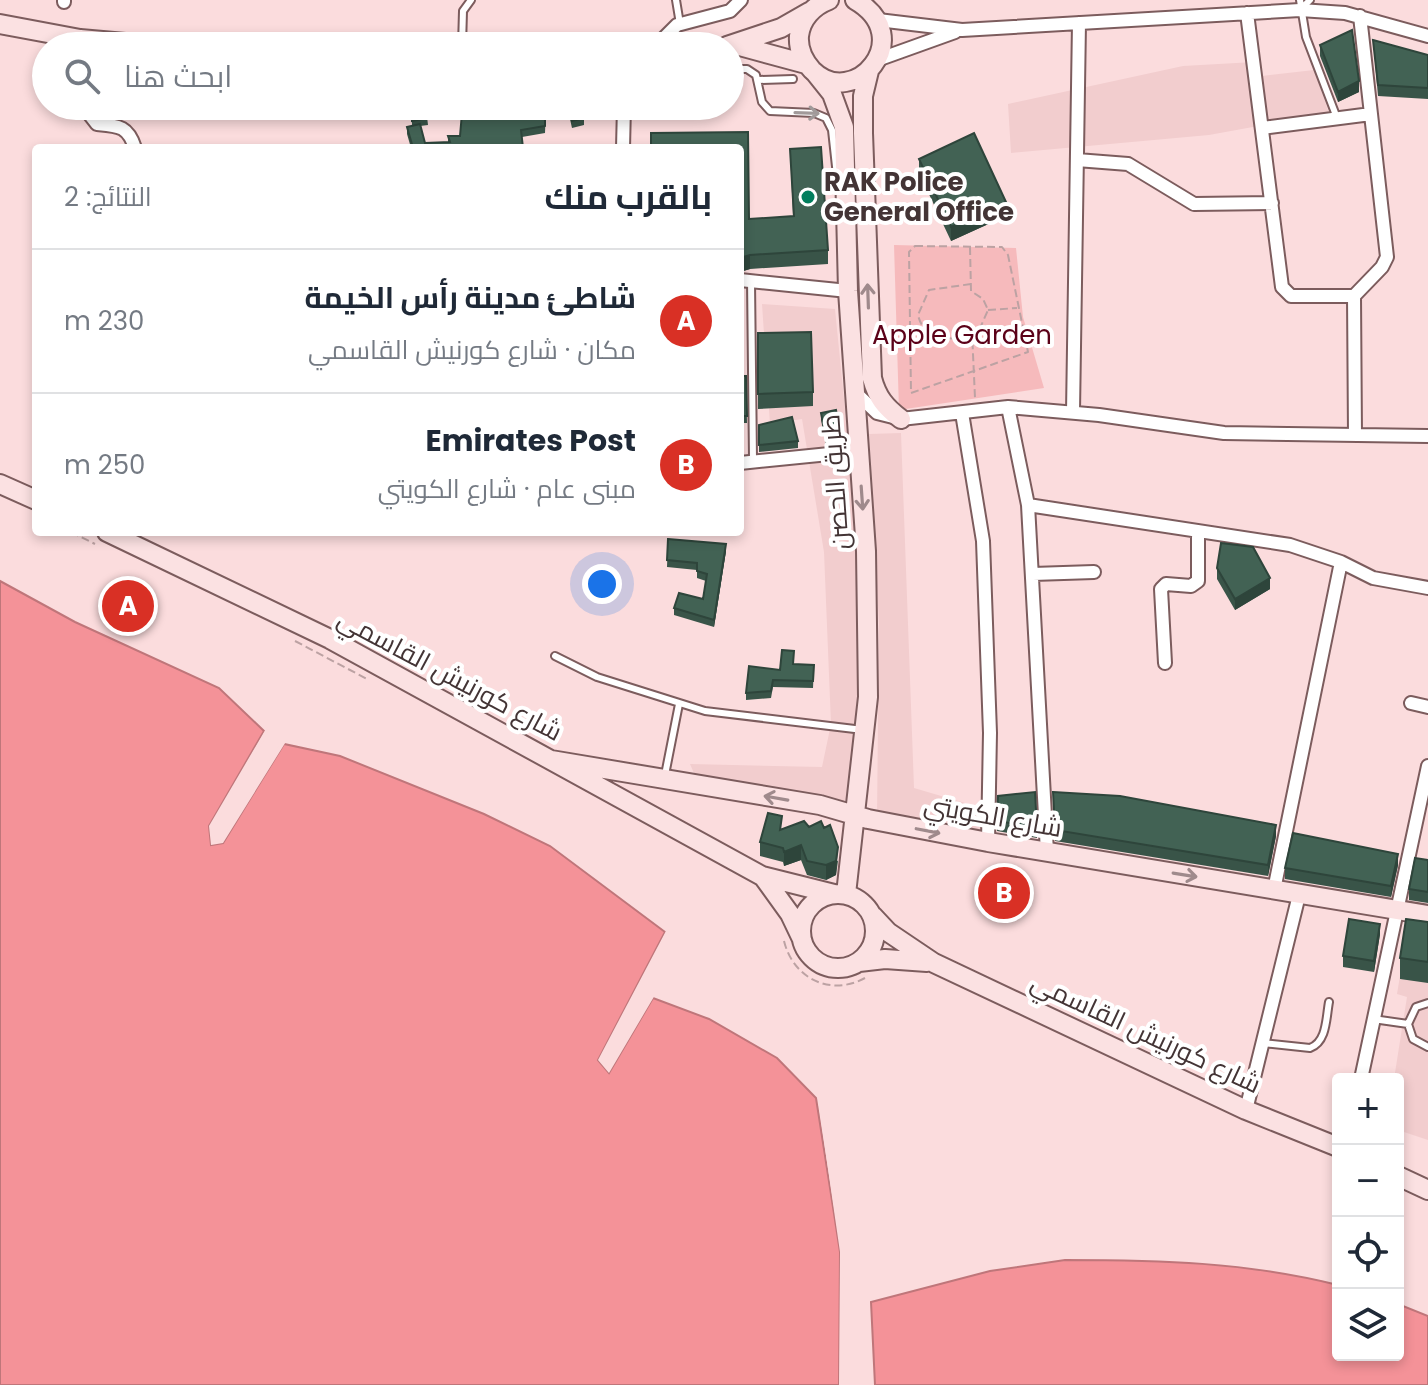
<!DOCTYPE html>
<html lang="ar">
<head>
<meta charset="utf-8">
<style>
	:root { --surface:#fff; --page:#f2f2f3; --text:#1f2937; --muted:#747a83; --line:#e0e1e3; --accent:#d93025 }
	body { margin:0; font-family:Poppins,Cairo,sans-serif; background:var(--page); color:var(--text); direction:rtl }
	.controls { position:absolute; right:24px; bottom:24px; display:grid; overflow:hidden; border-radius:8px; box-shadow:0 4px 12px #0003 }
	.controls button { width:72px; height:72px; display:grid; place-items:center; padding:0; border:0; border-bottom:2px solid var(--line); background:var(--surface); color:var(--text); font:40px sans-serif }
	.you { position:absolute; left:602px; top:584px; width:28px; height:28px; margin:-20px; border:6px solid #fff; border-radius:50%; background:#1a73e8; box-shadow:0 0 0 12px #1a73e833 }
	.badge { display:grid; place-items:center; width:52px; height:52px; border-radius:50%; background:var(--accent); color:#fff; font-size:26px; font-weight:700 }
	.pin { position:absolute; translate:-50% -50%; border:4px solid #fff; box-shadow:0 2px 8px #0006 }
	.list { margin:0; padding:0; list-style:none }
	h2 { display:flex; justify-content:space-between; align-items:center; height:104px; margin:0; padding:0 32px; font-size:34px }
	h2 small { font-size:26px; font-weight:400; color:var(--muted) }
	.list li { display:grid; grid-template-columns:52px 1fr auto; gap:24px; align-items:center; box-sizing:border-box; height:144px; padding:0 32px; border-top:2px solid var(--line) }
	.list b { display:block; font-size:30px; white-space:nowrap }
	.list p { margin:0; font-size:26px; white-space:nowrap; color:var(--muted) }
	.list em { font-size:26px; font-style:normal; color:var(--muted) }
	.icon { flex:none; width:44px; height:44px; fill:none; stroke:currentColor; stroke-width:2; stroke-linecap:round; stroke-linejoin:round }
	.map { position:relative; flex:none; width:1428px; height:1385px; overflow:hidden; direction:ltr }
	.search { position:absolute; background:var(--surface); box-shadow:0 4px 12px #0003; left:32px; top:32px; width:712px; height:88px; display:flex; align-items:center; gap:20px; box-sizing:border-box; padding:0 28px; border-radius:44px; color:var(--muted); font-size:30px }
	.panel { position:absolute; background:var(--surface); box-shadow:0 4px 12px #0003; left:32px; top:144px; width:712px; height:392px; border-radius:8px; direction:rtl }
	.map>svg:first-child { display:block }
</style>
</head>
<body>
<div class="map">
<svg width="1428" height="1385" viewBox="0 0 1428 1385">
	<rect width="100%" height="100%" fill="#fbdcdd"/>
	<path fill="#f2cdce" d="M1254 62 1262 76 1314 70 1329 113 1209 135 1011 153 1008 104 1183 66Z
		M762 304 835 309 848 439 862 513V675L848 798 837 805 696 778 690 764 822 767 831 724 824 552 802 419 770 424Z
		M901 433 914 788 982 808 981 836 877 819 879 624 869 434Z
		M1406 940 1428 943V1140L1398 1130V1079H1394L1407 997 1397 994Z"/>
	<path fill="#f6babc" d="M894 245 1016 248 1023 317 1044 388 899 410Z"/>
	<path fill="#f49298" stroke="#bf767a" stroke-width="2" d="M0 581 75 622 219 688 264 731 209 826 211 845 223 843 284 744 340 756 484 814 550 846 665 932 598 1060 609 1073 653 998 709 1019 777 1058 816 1098 840 1252 839 1385H0Z
		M1065 1260C1159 1260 1246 1262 1338 1285V1355H1398V1304L1428 1316V1385H875L871 1302 990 1271Z"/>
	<path fill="#fbdcdd" d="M267 727 268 733 213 827 215 840 221 839 281 742 287 740 223 843 211 845 209 826Z
		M667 929 668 934 602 1060 608 1067 649 996 655 995 609 1073 598 1060Z
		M817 1093 844 1252 843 1385H839L840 1252Z"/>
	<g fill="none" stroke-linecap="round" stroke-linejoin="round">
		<g stroke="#7c5c5d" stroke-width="10">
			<path id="lane" d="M676 0 680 24
				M1300 0 1306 37 1337 118
				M1300 10 1310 0
				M462 46 463 11 471 0
				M730 69H747L756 75 762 102 770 111 814 113 826 118 832 130 838 185
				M759 80 793 79
				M751 281 753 460
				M555 656 597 677 705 711 863 730
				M665 775 679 704
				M1428 1003 1416 1007 1408 1024 1413 1039 1428 1047
				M1373 1019 1408 1024
				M1262 1043 1310 1048C1327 1042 1326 1018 1329 1002"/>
		</g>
		<g stroke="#7c5c5d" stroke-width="16">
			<path id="street" d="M64 2V0
				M1247 13 1282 287 1291 296H1354L1355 435
				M878 20 962 30 1300 10 1345 13 1428 36
				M656 46 677 25 730 11 741 0
				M877 60 955 32
				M83 106 97 124C119 126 128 126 135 148
				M1262 128 1371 114
				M623 148 624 106
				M1077 160 1128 164 1194 204 1272 203
				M740 280 848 291
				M1354 296 1382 267 1387 257 1360 16
				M855 392 877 413 901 419 1008 407 1099 415 1224 433 1428 436
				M1008 407 1028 505 1290 545 1341 562 1373 578 1428 588
				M1073 412 1079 23
				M962 413 983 541 990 733 988 842
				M740 463 859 451
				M1028 505 1047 852
				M1033 574 1094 572
				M1165 663 1161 589 1166 584 1191 586 1198 581V531
				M1411 703 1428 707
				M1274 890 1341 562
				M1361 1079 1428 766
				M1246 1110 1299 895"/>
		</g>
		<g stroke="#7c5c5d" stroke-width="22">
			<path id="secondary" d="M829 0C813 6 801 19 799 36 798 49 804 61 812 70 854 112 919 37 855 0
				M0 24 80 39 159 46
				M736 45 806 64
				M727 46 781 28 809 12
				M869 71 863 96V133L872 378C877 397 885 407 901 419
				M816 74 832 94 844 127 848 291 866 551 868 697 846 894
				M0 484 36 500
				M107 532 330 639 762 876 834 894
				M551 760 820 805 868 819 988 842 1428 915
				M764 878 790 914 801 937
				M801 931a37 37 0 1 1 74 0a37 37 0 1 1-74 0Z
				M873 916 888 932 934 963 1246 1110 1338 1147
				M859 962 885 959 927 962
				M1398 1176 1428 1190"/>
		</g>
		<path stroke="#bca2a3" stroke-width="2" stroke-dasharray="8 4" stroke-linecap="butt" d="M915 246 1002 247 1008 255 1028 352 911 393 909 252Z
			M970 247 971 291 983 299 988 310 981 326 972 332 975 398
			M971 284 929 290 918 315C924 341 950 339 972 338
			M988 310 1017 308
			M71 532 95 544
			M295 641 367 679
			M784 941C793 978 830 997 865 978"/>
		<use href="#lane" stroke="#fff" stroke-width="6"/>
		<use href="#street" stroke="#fff" stroke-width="12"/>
		<use href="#secondary" stroke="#fbe1e2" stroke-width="18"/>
	</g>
	<path fill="#395448" d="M1373 40 1428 55V99L1378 96Z
		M1320 45 1359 92 1338 102 1320 56Z
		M412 106 426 108 428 125 420 126 425 143 448 142V136H460L485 115 517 108 516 106H546L545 133 522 137 523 148H411L407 134V127L412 126Z
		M567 106H581L584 118V125L572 128Z
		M740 148 749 219 793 216 790 149 828 250V264L750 269 740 272Z
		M919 159 1006 216 951 241 919 173Z
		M758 333 813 392V406L758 409Z
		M740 376H746L747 423H740Z
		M821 413 841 437V444L826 445 821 420Z
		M759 425 798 441V448L759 452Z
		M668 539 726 551 714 627 674 615V608L703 599 706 581 697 578V570L667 567Z
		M1217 568 1270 589 1235 610 1217 579Z
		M794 664 814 665 813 688 773 687 771 698 746 700V693L780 670Z
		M998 796 1037 827V838L997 831Z
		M1053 802 1276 836 1268 876 1055 841Z
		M782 830 838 861 836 875 826 880 807 875 801 860 784 866 783 862 760 856V842Z
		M1428 860V903L1409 900V889Z
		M1398 865 1391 897 1285 879V868Z
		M1428 922V983L1400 979V958Z
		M1380 934 1374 972 1343 967V956Z"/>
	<path fill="#2e453b" d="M1359 81V92L1338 102V92Z
		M1006 202V216L951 241V227Z
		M750 255V269L740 272V258Z
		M726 544V551L714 627V620Z
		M1270 578V589L1235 610V599Z
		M1276 825V836L1268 876V865Z
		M801 845V860L784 866V852Z
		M838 847 836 875 826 880V865Z
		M1398 854V865L1391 897V886Z
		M1380 924V934L1374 972V961Z"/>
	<path fill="#426254" stroke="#2e453b" stroke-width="2" d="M1352 30 1359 81 1338 92 1320 45Z
		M1373 40 1428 55V88L1378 85Z
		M412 106H426L428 118 412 121Z
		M517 106H545V126L521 130 523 148H413L407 127 420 124 425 143 450 142 448 136H460L462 113 485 115V112L517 108Z
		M569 106H581L584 118 572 121Z
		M748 132 749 219 794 216 790 149 821 147 828 250 750 255 740 258V148H651V133Z
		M974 133 1006 202 951 227 919 159Z
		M811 332 813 392 758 394V333Z
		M740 376H746L747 416H740Z
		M836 410 841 437 826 438 821 413Z
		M792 417 798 441 759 445V425Z
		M668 539 726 544 714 620 674 608 679 593 703 599 707 574 697 571V563L667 560Z
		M1221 543 1253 547 1270 578 1235 599 1217 568Z
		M782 650 794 651 793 664 814 665 813 681 773 680 771 691 746 693 749 666 780 670Z
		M1035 792 1037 827 997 821 998 796Z
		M1053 792 1120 796 1276 825 1268 865 1055 830Z
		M768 813 782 816 780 830 804 821 809 827 821 821 824 828 830 825 838 847 836 861 826 865 807 861 801 845 784 852 783 848 760 842Z
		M1293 833 1398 854 1391 886 1285 868Z
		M1415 858 1428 860V892L1409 889Z
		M1349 919 1380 924 1374 961 1343 956Z
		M1406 919 1428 922V962L1400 958Z"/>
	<defs><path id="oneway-shaft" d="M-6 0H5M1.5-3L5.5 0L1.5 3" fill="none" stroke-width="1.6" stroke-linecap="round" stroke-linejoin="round" transform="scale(2)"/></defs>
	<use stroke="#a19a9a" href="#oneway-shaft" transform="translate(807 113) rotate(2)"/>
	<g stroke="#9f8a8c">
		<use href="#oneway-shaft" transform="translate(868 296) rotate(-92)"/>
		<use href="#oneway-shaft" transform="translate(862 498) rotate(86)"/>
		<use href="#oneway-shaft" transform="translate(776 798) rotate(-170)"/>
		<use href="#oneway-shaft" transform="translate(928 831) rotate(11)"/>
		<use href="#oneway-shaft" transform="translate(1185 875) rotate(9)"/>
	</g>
	<circle fill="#027e5d" stroke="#fff" stroke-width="3" cx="808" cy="197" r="8"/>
	<g text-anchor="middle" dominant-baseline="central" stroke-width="8" stroke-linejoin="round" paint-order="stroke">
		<g font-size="26" font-weight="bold" fill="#433435" stroke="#fff" text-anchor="start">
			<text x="824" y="182">RAK Police<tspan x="824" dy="30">General Office</tspan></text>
		</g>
		<g font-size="26" fill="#5b0118" stroke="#fff">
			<text x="962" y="335">Apple Garden</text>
		</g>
		<g font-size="26" fill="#433435" stroke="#fff">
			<text transform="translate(835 482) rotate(-94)">طريق الحصن</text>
			<text transform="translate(450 675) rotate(28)">شارع كورنيش القاسمي</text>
			<text transform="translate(993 816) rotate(10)">شارع الكويتي</text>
			<text transform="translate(1146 1033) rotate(25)">شارع كورنيش القاسمي</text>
		</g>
	</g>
</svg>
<div class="controls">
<button>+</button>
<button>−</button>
<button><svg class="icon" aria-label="locate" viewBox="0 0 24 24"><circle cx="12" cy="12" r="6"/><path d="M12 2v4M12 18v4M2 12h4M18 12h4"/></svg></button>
<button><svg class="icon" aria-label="layers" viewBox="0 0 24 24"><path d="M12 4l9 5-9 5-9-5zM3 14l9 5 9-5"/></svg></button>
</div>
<div class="you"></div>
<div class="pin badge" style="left:128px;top:606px">A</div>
<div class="pin badge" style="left:1004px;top:893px">B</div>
<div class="search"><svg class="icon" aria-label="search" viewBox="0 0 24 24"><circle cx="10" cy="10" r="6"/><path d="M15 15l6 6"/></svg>ابحث هنا</div>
<section class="panel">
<h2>بالقرب منك<small>النتائج: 2</small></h2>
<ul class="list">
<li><span class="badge">A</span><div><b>شاطئ مدينة رأس الخيمة</b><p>مكان · شارع كورنيش القاسمي</p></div><em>230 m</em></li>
<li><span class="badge">B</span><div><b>Emirates Post</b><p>مبنى عام · شارع الكويتي</p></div><em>250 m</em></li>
</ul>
</section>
</div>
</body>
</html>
